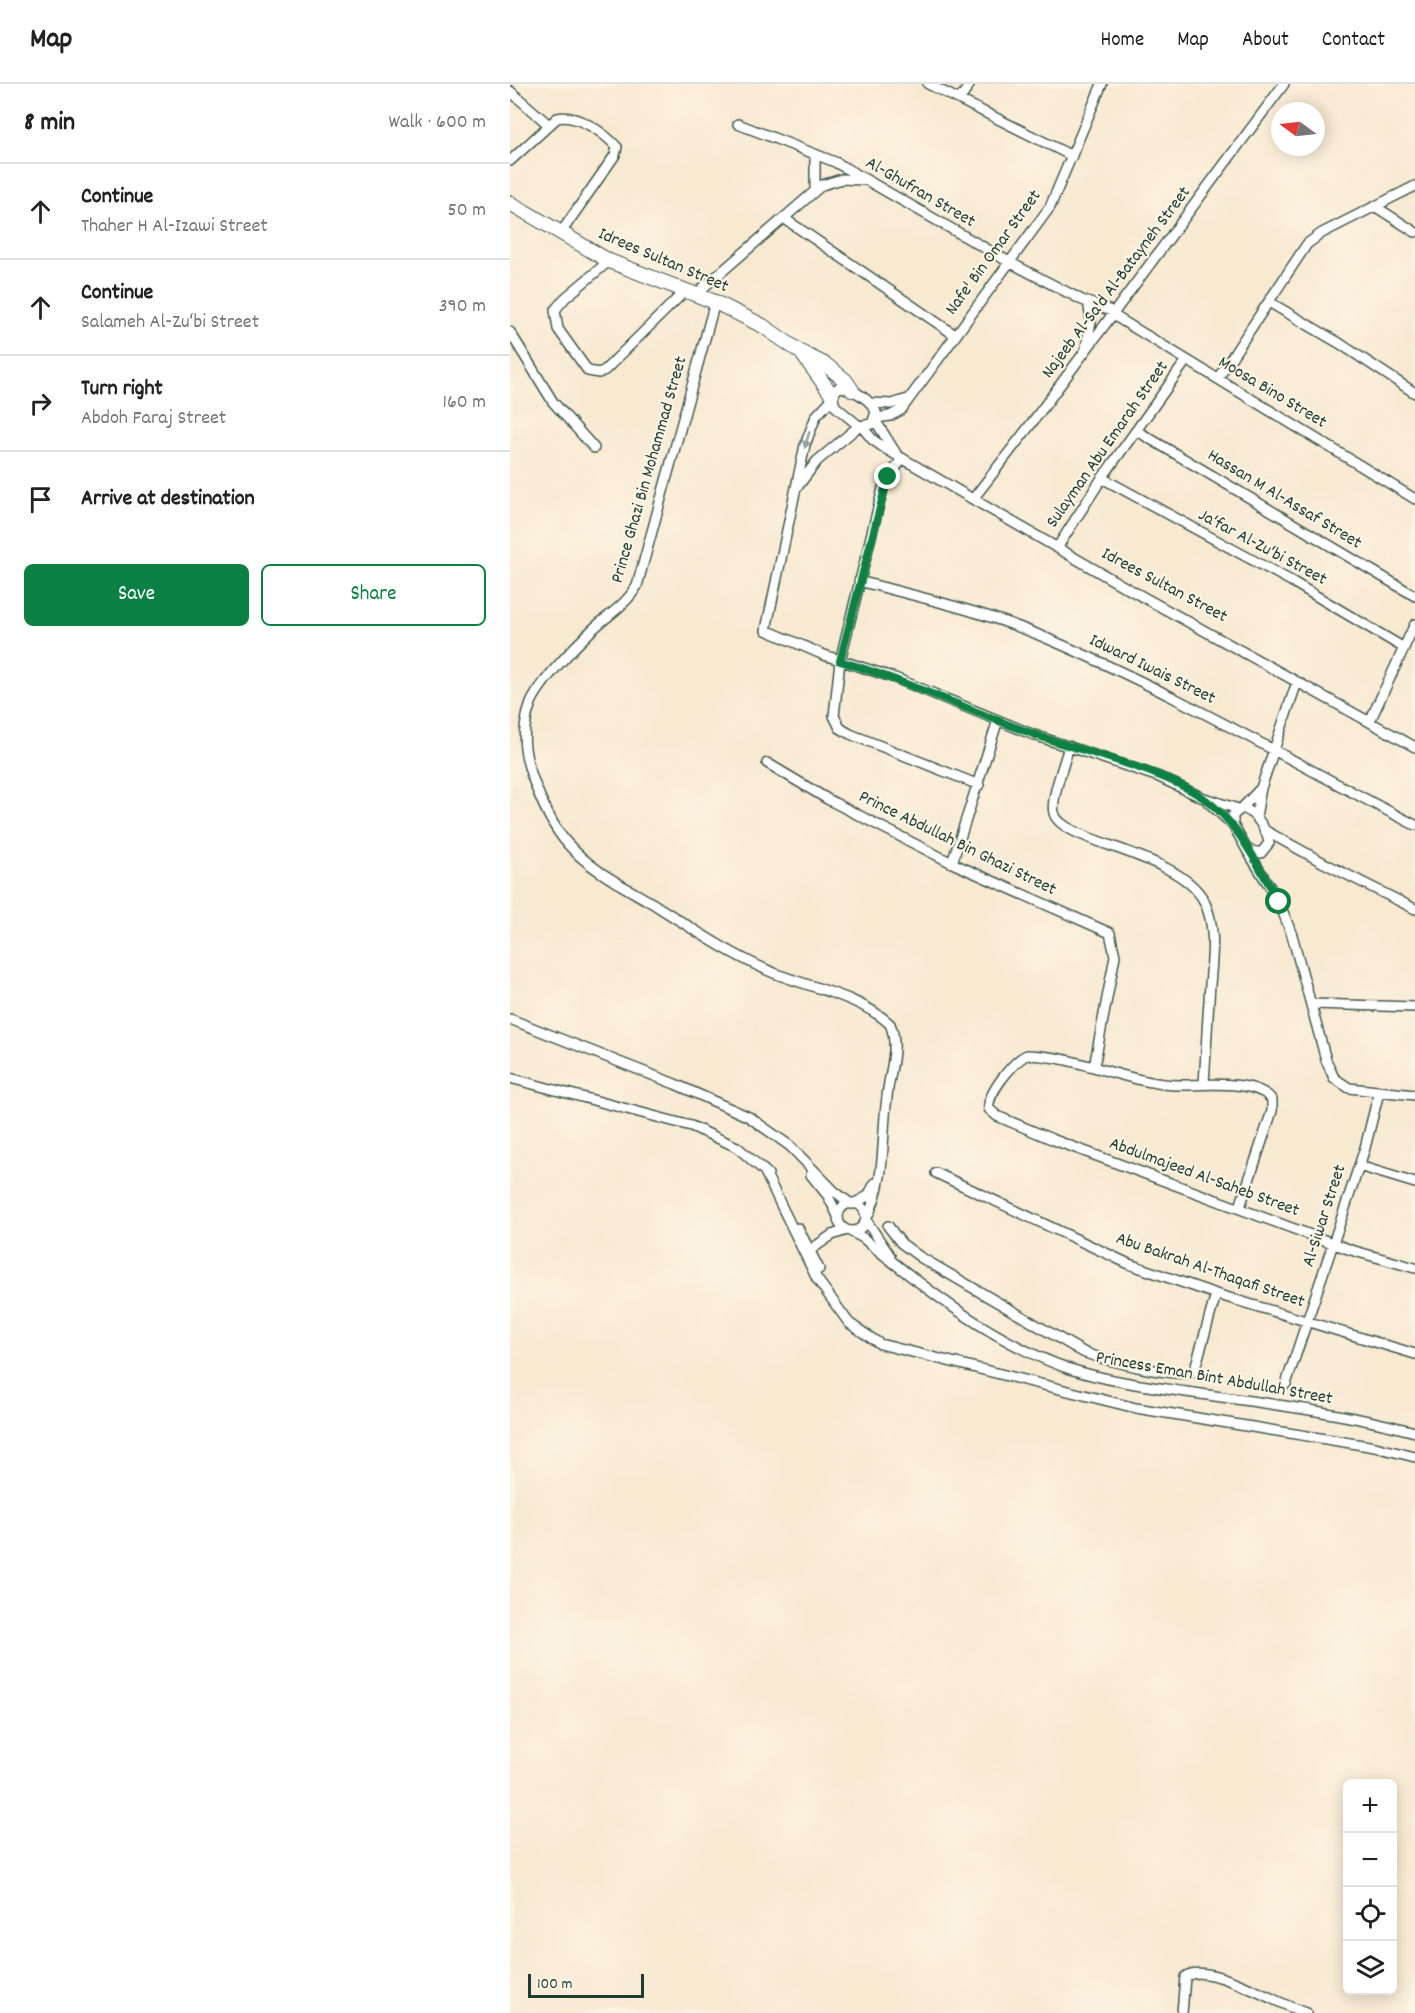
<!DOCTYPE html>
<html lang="en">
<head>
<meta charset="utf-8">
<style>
	:root { --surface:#fff; --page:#f2f2f2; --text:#222; --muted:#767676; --line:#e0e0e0; --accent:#0b8043 }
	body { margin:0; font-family:Dekko,sans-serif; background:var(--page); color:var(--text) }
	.controls { position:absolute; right:18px; bottom:18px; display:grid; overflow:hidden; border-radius:9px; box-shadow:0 3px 15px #0003 }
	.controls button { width:54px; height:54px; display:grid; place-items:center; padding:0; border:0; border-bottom:2px solid var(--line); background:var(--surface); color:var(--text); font:30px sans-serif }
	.compass { position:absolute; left:761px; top:18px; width:54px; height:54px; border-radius:50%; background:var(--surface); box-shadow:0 3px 15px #0003; rotate:285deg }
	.scale { position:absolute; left:18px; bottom:15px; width:116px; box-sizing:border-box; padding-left:6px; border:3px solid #1f3d34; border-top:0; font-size:16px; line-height:21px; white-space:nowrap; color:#1f3d34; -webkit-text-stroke:4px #fcf5e5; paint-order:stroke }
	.stop { position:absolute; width:18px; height:18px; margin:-14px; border:4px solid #0b8043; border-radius:50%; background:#fff }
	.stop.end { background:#0b8043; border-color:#fff; box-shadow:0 2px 6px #0008 }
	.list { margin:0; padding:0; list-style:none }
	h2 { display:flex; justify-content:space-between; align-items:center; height:78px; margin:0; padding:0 24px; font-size:26px }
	h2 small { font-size:20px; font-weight:400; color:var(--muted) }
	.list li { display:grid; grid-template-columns:39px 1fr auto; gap:18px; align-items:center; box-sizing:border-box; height:96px; padding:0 24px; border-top:2px solid var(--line) }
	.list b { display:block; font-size:22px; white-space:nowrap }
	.list p { margin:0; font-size:20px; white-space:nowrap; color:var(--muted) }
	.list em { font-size:20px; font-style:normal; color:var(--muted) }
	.actions { display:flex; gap:12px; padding:18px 24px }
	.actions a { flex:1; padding:14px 0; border:2px solid var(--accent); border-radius:9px; text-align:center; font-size:21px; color:var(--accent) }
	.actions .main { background:var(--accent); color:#fff }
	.icon { flex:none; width:33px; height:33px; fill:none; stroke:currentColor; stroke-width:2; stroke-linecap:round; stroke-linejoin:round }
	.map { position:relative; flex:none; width:905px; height:1929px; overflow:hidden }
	header { display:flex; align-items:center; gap:36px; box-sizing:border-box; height:84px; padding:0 30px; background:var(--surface); border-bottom:2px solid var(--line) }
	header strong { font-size:28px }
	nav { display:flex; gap:33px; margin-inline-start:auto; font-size:21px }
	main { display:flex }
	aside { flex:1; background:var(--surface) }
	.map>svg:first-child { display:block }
</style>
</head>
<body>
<header>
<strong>Map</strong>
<nav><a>Home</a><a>Map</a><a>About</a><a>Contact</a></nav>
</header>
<main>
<aside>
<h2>8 min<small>Walk · 600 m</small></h2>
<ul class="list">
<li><svg class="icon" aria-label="ahead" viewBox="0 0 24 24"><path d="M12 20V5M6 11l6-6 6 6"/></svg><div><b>Continue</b><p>Thaher H Al-Izawi Street</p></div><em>50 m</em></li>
<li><svg class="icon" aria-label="ahead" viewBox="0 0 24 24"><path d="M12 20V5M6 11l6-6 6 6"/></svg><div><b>Continue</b><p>Salameh Al-Zu‘bi Street</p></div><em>390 m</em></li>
<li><svg class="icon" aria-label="right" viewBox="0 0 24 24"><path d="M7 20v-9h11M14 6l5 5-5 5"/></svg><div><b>Turn right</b><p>Abdoh Faraj Street</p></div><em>160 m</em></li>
<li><svg class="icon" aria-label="arrive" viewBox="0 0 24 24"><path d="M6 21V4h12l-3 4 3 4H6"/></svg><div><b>Arrive at destination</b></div></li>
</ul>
<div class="actions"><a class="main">Save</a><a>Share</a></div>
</aside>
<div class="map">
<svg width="905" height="1929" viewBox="0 0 905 1929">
	<rect width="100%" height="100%" fill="#fcf5e5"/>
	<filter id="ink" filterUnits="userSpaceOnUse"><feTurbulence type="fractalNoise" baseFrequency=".0167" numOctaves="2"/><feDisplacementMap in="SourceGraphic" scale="12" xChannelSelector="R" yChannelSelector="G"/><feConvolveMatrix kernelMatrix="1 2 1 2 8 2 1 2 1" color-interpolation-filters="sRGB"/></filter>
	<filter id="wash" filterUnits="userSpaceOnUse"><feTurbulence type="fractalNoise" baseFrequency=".008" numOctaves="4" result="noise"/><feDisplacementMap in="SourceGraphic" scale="24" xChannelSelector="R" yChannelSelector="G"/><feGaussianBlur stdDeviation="1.35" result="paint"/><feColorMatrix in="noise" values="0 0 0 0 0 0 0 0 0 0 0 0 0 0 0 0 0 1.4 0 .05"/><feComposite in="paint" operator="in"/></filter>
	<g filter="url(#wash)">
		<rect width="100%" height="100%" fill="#f8e9d1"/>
	</g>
	<g filter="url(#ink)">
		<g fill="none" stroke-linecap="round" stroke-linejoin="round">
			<g stroke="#40574c" stroke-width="12">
				<path id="street" d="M418 0 562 72
					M0 7 39 41
					M450 15 460 0
					M228 40 325 78 501 179 572 216 604 228
					M305 70V106
					M0 77 47 34C67 29 94 49 107 63L105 71 50 150
					M866 123 905 148
					M275 135 445 251
					M99 177 55 214 45 226 48 245 78 287 89 289 95 286 175 207
					M186 210 312 101 332 95 352 96
					M205 218 127 502C116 521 98 531 82 546 64 563 31 597 21 619 16 632 13 650 15 664 18 690 39 739 57 759 79 785 113 802 142 819 181 844 221 871 264 889 302 904 349 912 380 940 390 963 379 989 377 1013 371 1054 377 1097 356 1135
					M759 218 829 259 905 309
					M603 231 905 415
					M0 248 43 318 84 364
					M576 263 581 238 579 223
					M708 294 797 160 812 149 905 102
					M329 303C343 304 361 316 366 328L362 340 349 342 325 322 322 311Z
					M322 315 306 332 295 361 256 546 314 571 385 594 524 651 649 693 691 713 728 725
					M361 319 381 320 398 315
					M366 334 380 332 391 326 540 123 592 0
					M365 336 387 371
					M352 343 363 356 376 365 615 503 905 663
					M627 347 905 512
					M392 374 373 404 330 577 324 632 330 644 340 650 469 701
					M592 394 781 497 894 564
					M288 402 307 377 349 342
					M463 415 521 340 774 0
					M547 464 592 394 676 277
					M349 497C412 514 477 528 536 554 663 608 783 678 905 741
					M860 637 905 540
					M559 662C555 678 540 715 544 729 551 759 669 768 694 817 709 847 700 885 699 917 697 944 696 972 694 999
					M257 679 319 716 442 779 600 849 605 872 584 983
					M698 718 723 741
					M732 724C745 727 757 746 759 759L751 769 737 766 723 741V731Z
					M732 724 751 704
					M746 733 751 704 787 598
					M754 746 814 779 905 825
					M737 766 769 818 782 851 816 976 824 994 839 1004 905 1011
					M442 779 488 636
					M803 920 905 923
					M0 935 165 1000 239 1033 280 1062 324 1107 341 1120
					M0 994 181 1042 227 1063 258 1090
					M849 1082 905 1099
					M254 1086 307 1195 339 1239 370 1260 626 1324 865 1363 905 1373
					M426 1089 619 1180 706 1210 905 1270
					M301 1091 318 1112 328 1132
					M328 1133a14 14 0 1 1 28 0a14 14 0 1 1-28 0Z
					M343 1120 358 1112 365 1099
					M730 1123 762 1027V1016C747 995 693 1001 670 1001 618 1000 569 972 517 971 504 976 476 1011 479 1025L487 1032 544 1056 841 1166 905 1184
					M356 1136 380 1172
					M378 1142 391 1159 410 1173 573 1268C593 1276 666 1294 684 1288L706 1210
					M288 1144 309 1185
					M340 1147 353 1154C414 1204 484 1259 560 1285 598 1297 637 1302 676 1308 752 1319 831 1328 905 1348
					M296 1169 322 1151 337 1146
					M776 1300 855 1064 869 1008
					M672 1929 675 1893C696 1876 771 1922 796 1929"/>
			</g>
			<g stroke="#40574c" stroke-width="16">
				<path id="secondary" d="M0 119 99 177 205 218 253 242 292 269 316 281 335 296 342 306
					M293 271 322 311"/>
			</g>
			<use href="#street" stroke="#fff" stroke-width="9"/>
			<use href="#secondary" stroke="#fff" stroke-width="14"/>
		</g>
		<defs><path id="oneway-solid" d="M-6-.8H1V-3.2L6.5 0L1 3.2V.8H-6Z" transform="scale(1.5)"/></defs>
		<use fill="#8f9e9a" href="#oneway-solid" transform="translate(297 356) rotate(106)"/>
	</g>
	<g fill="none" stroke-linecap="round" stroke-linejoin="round" filter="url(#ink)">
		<path stroke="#0b8043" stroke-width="8" d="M378 393 330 577C397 597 460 627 526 651 577 669 647 684 692 713 728 737 748 782 769 818"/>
	</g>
	<g text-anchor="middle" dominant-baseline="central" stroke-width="4.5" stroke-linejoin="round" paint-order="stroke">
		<g font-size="18" fill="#1f3d34" stroke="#fcf5e5">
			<text transform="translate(410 109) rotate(30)">Al-Ghufran Street</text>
			<text transform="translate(484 169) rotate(-54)">Nafe' Bin Omar Street</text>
			<text transform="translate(153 177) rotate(23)">Idrees Sultan Street</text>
			<text transform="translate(607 199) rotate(-53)">Najeeb Al-Sa'd Al-Batayneh Street</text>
			<text transform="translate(762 309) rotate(31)">Moosa Bino Street</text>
			<text transform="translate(598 361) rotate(-55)">Sulayman Abu Emarah Street</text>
			<text transform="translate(140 386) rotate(-74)">Prince Ghazi Bin Mohammad Street</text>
			<text transform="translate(774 416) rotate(31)">Hassan M Al-Assaf Street</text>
			<text transform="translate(752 464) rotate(28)">Ja‘far Al-Zu‘bi Street</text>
			<text transform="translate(654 502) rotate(28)">Idrees Sultan Street</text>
			<text transform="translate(642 586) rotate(26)">Idward Iwais Street</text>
			<text transform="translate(447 760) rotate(26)">Prince Abdullah Bin Ghazi Street</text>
			<text transform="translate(694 1094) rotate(20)">Abdulmajeed Al-Saheb Street</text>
			<text transform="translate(815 1132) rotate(-72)">Al-Siwar Street</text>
			<text transform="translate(700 1187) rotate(19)">Abu Bakrah Al-Thaqafi Street</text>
			<text transform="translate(704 1295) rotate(10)">Princess Eman Bint Abdullah Street</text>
		</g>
	</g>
</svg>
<div class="controls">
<button>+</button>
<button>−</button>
<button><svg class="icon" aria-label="locate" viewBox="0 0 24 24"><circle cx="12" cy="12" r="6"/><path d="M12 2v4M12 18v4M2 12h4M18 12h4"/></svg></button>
<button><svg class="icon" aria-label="layers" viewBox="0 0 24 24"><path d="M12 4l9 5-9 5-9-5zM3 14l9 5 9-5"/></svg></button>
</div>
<svg class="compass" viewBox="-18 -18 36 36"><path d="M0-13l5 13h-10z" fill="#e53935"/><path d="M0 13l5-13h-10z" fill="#767676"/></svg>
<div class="scale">100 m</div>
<div class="stop" style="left:769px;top:818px"></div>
<div class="stop end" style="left:378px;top:393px"></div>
</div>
</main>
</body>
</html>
